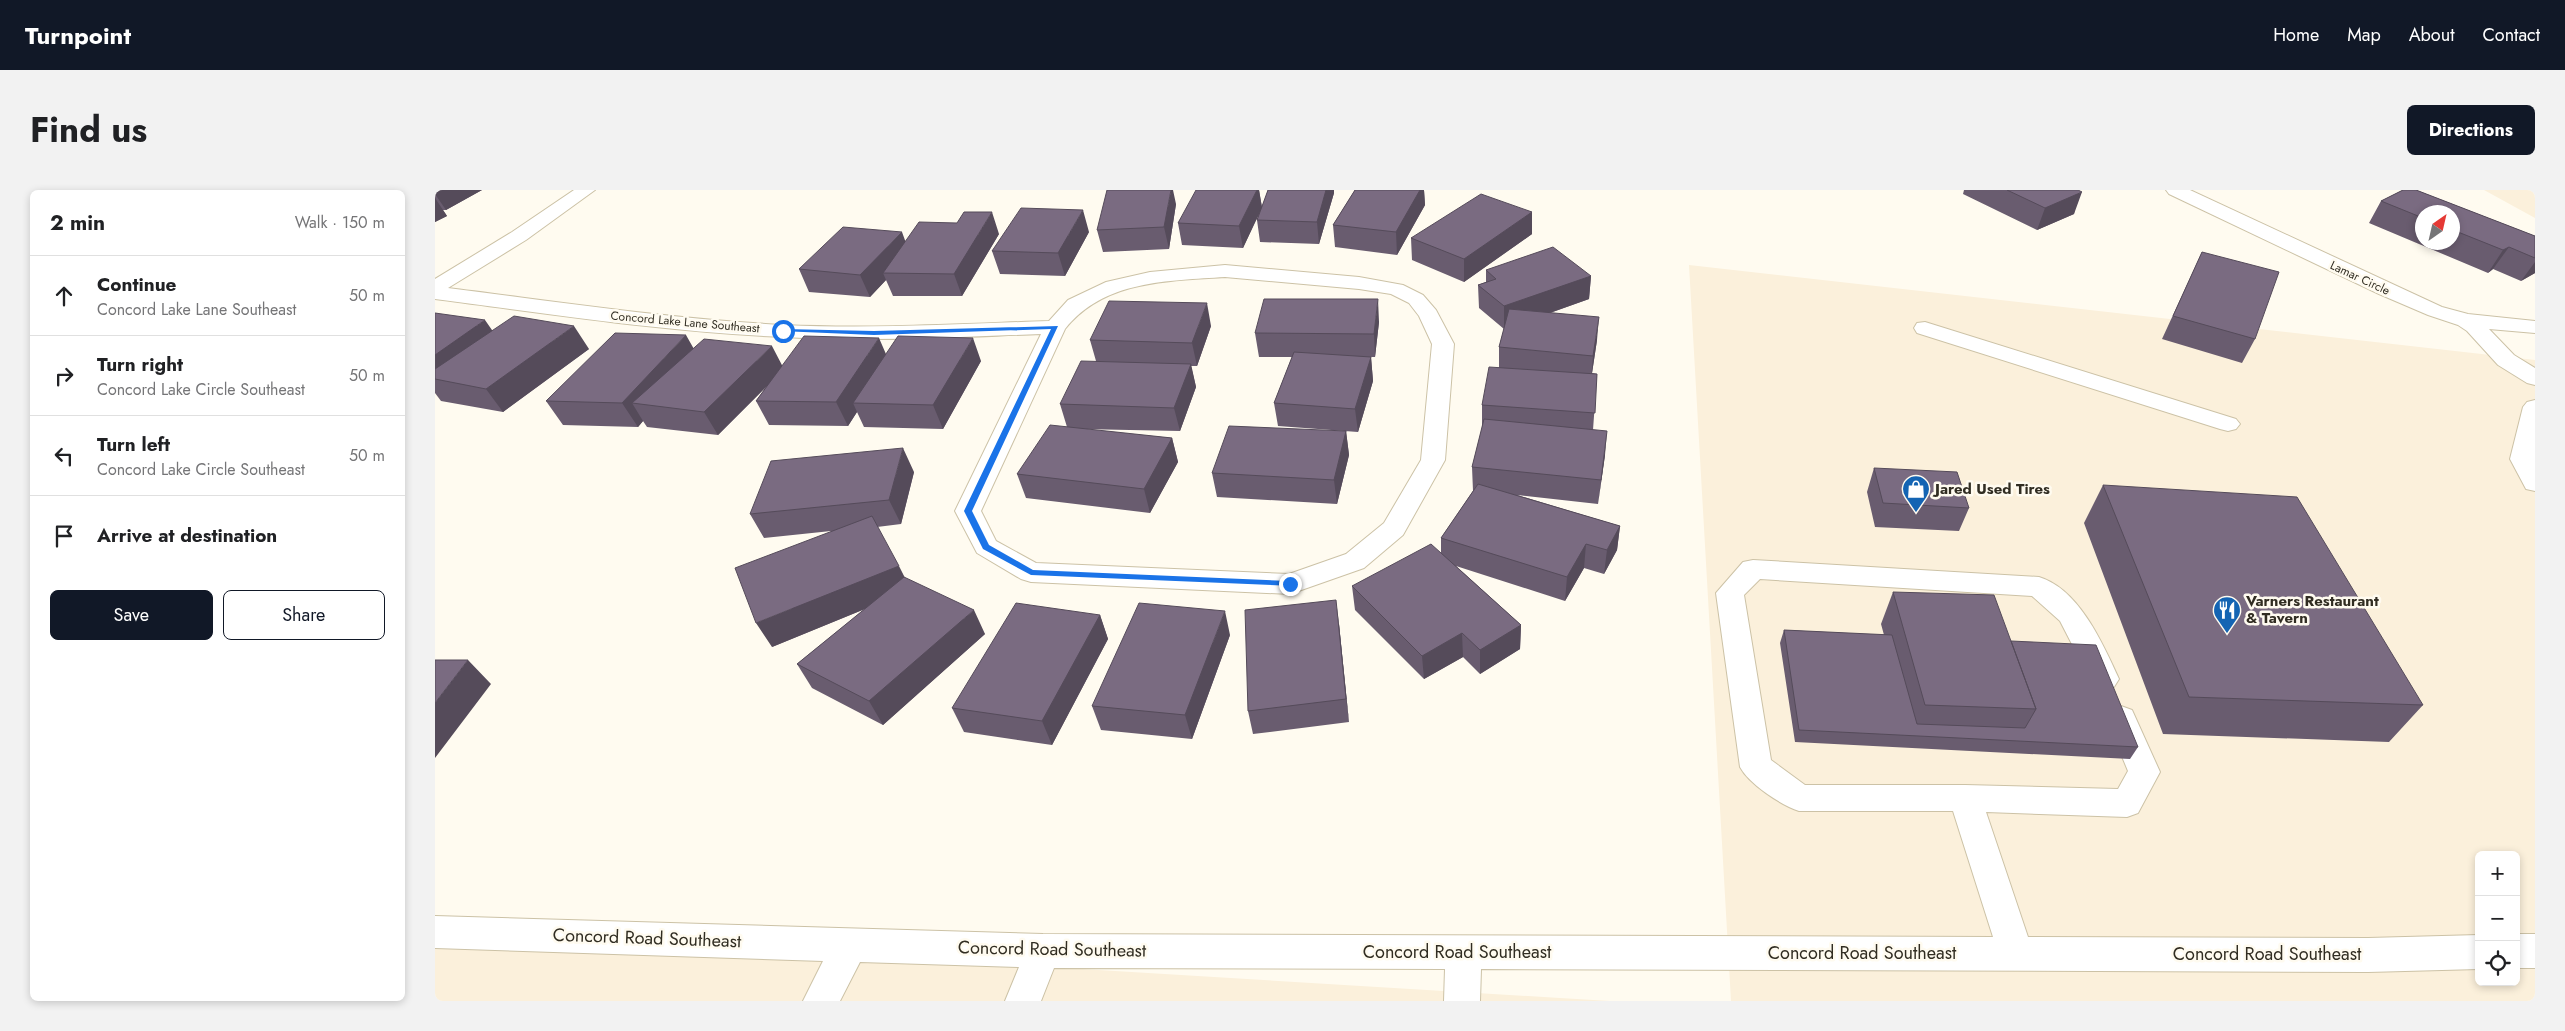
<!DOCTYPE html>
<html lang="en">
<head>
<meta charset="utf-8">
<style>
	:root { --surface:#fff; --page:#f2f2f2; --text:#202124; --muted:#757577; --line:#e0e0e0; --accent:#111827 }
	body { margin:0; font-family:Jost,sans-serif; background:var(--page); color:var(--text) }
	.controls { position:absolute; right:15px; bottom:15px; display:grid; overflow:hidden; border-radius:8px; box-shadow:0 2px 8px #0003 }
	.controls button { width:45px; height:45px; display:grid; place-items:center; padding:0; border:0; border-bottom:1px solid var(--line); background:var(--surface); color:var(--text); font:25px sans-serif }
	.compass { position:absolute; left:1980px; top:15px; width:45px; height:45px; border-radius:50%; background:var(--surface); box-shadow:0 2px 8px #0003; rotate:34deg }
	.stop { position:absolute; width:15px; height:15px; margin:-11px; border:4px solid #1a73e8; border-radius:50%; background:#fff }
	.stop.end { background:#1a73e8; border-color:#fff; box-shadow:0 1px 5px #0008 }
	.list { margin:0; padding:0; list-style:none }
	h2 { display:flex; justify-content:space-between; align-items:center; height:65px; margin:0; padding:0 20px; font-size:21px }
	h2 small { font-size:16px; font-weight:400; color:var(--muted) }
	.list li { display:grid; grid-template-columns:32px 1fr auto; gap:15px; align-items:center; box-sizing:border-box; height:80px; padding:0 20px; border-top:1px solid var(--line) }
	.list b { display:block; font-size:19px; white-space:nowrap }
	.list p { margin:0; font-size:16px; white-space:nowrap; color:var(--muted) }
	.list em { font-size:16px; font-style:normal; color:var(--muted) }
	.actions { display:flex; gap:10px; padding:15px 20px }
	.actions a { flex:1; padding:11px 0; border:1px solid var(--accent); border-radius:8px; text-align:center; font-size:18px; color:var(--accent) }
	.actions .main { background:var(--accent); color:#fff }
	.icon { flex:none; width:28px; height:28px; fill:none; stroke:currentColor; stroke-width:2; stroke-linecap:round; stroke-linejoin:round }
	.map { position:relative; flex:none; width:2100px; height:811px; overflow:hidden; border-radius:8px }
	header { display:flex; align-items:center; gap:30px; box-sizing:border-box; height:70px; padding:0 25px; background:var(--accent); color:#fff }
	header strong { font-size:24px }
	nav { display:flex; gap:28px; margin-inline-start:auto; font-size:18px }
	.intro { display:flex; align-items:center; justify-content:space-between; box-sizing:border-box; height:120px; padding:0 30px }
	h1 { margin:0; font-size:35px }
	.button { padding:12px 22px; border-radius:8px; background:var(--accent); color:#fff; font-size:18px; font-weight:700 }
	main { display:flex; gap:30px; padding:0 30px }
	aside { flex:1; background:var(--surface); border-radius:8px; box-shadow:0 2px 8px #0003 }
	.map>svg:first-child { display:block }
</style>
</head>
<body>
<header>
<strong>Turnpoint</strong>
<nav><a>Home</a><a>Map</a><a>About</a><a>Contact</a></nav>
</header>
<div class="intro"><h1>Find us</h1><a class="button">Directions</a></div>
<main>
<aside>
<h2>2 min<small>Walk · 150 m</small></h2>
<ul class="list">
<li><svg class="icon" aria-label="ahead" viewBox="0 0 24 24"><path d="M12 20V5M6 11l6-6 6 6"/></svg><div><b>Continue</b><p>Concord Lake Lane Southeast</p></div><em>50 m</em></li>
<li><svg class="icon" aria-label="right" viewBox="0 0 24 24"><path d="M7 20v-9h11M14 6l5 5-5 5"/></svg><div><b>Turn right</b><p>Concord Lake Circle Southeast</p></div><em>50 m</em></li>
<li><svg class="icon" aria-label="left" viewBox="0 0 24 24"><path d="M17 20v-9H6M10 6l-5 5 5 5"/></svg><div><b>Turn left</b><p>Concord Lake Circle Southeast</p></div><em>50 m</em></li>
<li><svg class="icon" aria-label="arrive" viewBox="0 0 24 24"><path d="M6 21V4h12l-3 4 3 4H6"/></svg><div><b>Arrive at destination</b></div></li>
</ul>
<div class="actions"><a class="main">Save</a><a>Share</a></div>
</aside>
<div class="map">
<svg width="2100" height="811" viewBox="0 0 2100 811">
	<rect width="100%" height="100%" fill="#fffbf0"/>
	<path fill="#fbf0db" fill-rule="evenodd" d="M2049 0H2100V28Z
		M1254 75 2100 170V811H1296ZM2044 665H2081V792H2044Z
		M0 740 1125 808 1175 811H0Z"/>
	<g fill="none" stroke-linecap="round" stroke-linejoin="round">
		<g stroke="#ccc2a6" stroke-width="2">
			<path id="minor" d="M139 0H160L91 50 13 98C125 112 236 129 349 135 437 139 526 134 614 131L633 110 671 92 715 82 790 75 924 87 968 95 988 105 1001 120 1019 154 1010 270 968 345 929 378 855 404 596 392 586 389 542 363 520 321 606 144C520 147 435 152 349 147 232 142 116 124 0 109V89L77 42ZM790 87 924 99 956 104 974 113 984 126 997 154 986 270 949 333 911 364 854 384 601 373 561 351 546 321 630 139C669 90 733 91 790 87Z
				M1731 0H1755L2007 117 2033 124 2100 131V143L2054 139 2079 165 2100 178V195L2092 193 2063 175 2032 141 2023 135 1993 125 1944 104 1734 4Z
				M1490 132 1801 229 1805 234 1801 239 1793 241 1785 239 1482 143 1479 138 1482 133Z
				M2100 210V301L2091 299 2075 269 2088 217 2092 212Z
				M1318 370 1604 387C1644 399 1668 454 1684 489L1679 497 1669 500 1659 497 1625 431 1597 406 1325 389 1309 405 1336 570 1370 595H1530L1683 599 1693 581 1671 528 1675 520 1686 516 1697 520 1725 582 1703 623 1692 627 1551 622 1593 747 1933 748 2044 745V779L1933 782 1046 779 1045 811H1009L1010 779 619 778 606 811H570L584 777 425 772 405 811H368L388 771 0 758V726L608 744 1558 747 1518 621H1364C1346 615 1314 594 1305 577L1281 403 1308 372Z
				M2081 744H2100V778H2081Z"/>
		</g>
		<use href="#minor" fill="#fff" fill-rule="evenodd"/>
	</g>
	<path fill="#695c6f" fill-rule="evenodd" d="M0 0H47L11 20H8L12 26 0 32Z
		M824 0 827 17 833 0H899V3L884 54 825 52 822 30 824 23 808 58 747 55 743 33Z
		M920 0H989L990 15 962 65 900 57 898 35Z
		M1529 0H1643L1639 24 1602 40 1528 4Z
		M1968 0H1981L2100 46V83L2086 91 2058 79 2053 83 1934 33 1946 11ZM1988 22H2018V52H1988Z
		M741 14 734 59 668 62 662 40Z
		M1097 22V44L1029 92 977 70 976 48Z
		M654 42 630 86 565 84 557 61Z
		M564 44 527 106H458L451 90 435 107 374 102 364 79 470 52Z
		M1767 62 1820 149 1807 173 1727 149Z
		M1051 80 1156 86 1154 109 1115 123 1162 150 1157 183 1162 184 1158 240 1170 265 1163 314 1082 305 1185 336 1182 360 1169 384 1149 378 1130 411 1021 376 1086 435 1085 459 1045 484 1028 467 989 489 920 420 917 396 1006 363V348L1038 301 1037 277 1047 238V215L1064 177V157L1069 139 1044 118 1043 95 1051 92Z
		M0 123 57 141 154 159 68 222 6 211 0 203Z
		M944 132 940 167H930H936L938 191 923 242 843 236 839 213 857 167H824L820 143Z
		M776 136 762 176H756L761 197 745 241 645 239 737 248 743 272 715 323 591 308 582 284 632 237 625 214 661 171 655 150Z
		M259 158 347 176 451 164 546 171 508 239 429 237 422 222 413 236 334 235 321 211 332 196 283 245 212 237 208 231 203 237 128 235 111 211Z
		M911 241 914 265 902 314 782 307 777 283Z
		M1439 278 1534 318 1524 341 1440 337 1432 302Z
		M479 282 466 334 442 337 469 387 550 444 448 535 377 498 362 474 430 419 337 457 396 341 329 348 315 324Z
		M1668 295 1988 515 1954 552 1728 544 1649 333Z
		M1458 402 1576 451 1703 557 1695 569 1360 552 1345 453 1349 440 1449 445 1446 434Z
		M665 425 673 449 617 555 529 542 517 518Z
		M904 434 914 532 818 544 813 521Z
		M795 445 757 549 666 540 657 516Z"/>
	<path fill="#554b5a" d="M0 0H47L11 20 0 4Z
		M736 0H738L741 14 734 59 729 37Z
		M822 0H824L827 18 808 58 804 36Z
		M891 0H899V3L884 54 882 32Z
		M985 0H989L990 15 962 65 961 42Z
		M1647 2 1639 24 1602 40 1610 18Z
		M0 8 12 26 0 32Z
		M648 20 654 42 630 86 623 63Z
		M557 22 564 44 527 106 519 84Z
		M1097 22V44L1029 92V69Z
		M467 42 475 64 448 83 451 90 435 107 425 85Z
		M2074 57 2058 79 2053 83 2068 60Z
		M2100 72V83L2086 91Z
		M1156 86 1154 109 1069 139V116Z
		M943 109 944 132 940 167 939 144Z
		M772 113 776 136 762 176 757 153Z
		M1164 127 1162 150 1156 190 1158 166Z
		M50 130 66 153 0 189V165Z
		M139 136 154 159 68 222 51 199Z
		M251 145 264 168 197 213 208 231 203 237 187 213Z
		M444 148 454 171 418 213 422 222 413 236 401 212Z
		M538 148 546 171 508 239 498 215Z
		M337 156 349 179 283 245 269 222Z
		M936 167 938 191 923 242 920 219Z
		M756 174 761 197 745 241 739 218Z
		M911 241 914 265 902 314 899 290Z
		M1172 241 1170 265 1163 314 1166 290Z
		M737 248 743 272 715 323 709 299Z
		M468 258 479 282 466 334 454 310Z
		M1185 336 1182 360 1169 384 1172 360Z
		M1151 354 1149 378 1130 411 1132 387Z
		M464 376 476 400 337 457 321 433Z
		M901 410 904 434 914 532 911 509Z
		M539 420 550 444 448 535 434 511Z
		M790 421 795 445 757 549 750 525Z
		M665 425 673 449 617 555 607 531Z
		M1086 435 1085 459 1045 484V460Z
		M1027 443 1028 467 989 489 987 466Z
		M33 470 56 494 0 568V513Z"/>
	<path fill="#7a6b81" stroke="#554b5a" d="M672 0H736L729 37 662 40Z
		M761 0H822L804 36 743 33Z
		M833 0H891L882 32 822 30Z
		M920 0H985L961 42 898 35Z
		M1572 0H1643L1647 2 1610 18Z
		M1968 0H1981L2100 46V68L2074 57 2068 60 2018 40V22H1988V28L1946 11Z
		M1046 4 1097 22 1029 69 976 48Z
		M586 18 648 20 623 63 557 61Z
		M529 22H557L519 84 448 83 484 32 522 33Z
		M408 37 467 42 425 85 364 79Z
		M1118 57 1156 86 1069 116 1043 95 1061 89 1051 80Z
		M1767 62 1844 82 1820 149 1738 126Z
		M829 109H943L939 144 820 143Z
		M674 111 772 113 757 153 655 150Z
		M1074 119 1164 127 1158 166 1064 157Z
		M0 123 50 130 0 165Z
		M79 126 139 136 51 199 0 189V179Z
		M180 143 251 145 187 213 111 211Z
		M369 146 444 148 401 212 321 211Z
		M463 146 538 148 498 215 418 213Z
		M269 149 337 156 269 222 197 213Z
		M859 162 936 167 920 219 839 213Z
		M646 171 756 174 739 218 625 214Z
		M1054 177 1162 184 1160 223 1047 215Z
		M1049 229 1172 241 1166 290 1037 277Z
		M615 235 737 248 709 299 582 284Z
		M794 236 911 241 899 290 777 283Z
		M468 258 454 310 315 324 336 271Z
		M1439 278 1522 282 1534 318 1448 313Z
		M1043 294 1185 336 1172 360 1151 354 1132 387 1006 348Z
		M1668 295 1862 307 1988 515 1754 507Z
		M437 326 464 376 321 433 300 378Z
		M996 354 1086 435 1045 460 1027 443 987 466 917 396Z
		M469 387 539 420 434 511 362 474Z
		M1458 402 1559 405 1601 519 1490 515Z
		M901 410 911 509 813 521 810 420Z
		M581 413 665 425 607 531 517 518Z
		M704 413 790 421 750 525 657 516Z
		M1349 440 1457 445 1482 534 1590 538 1601 519 1576 451 1661 455 1703 557 1364 540Z
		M0 470H33L0 513Z"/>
	<path fill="#1a73e8" d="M623 136 537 321 554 355 598 380 855 391 858 392V396L596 385 548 359 529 321 616 139 439 145 345 141 348 139 439 141Z"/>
	<defs>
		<g id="shop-pin" transform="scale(1.4375)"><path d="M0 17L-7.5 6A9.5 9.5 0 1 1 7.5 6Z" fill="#1464b3" stroke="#fffbf0"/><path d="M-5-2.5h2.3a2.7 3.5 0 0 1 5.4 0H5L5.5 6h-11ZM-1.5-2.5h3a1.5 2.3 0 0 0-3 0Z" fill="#fff"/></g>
		<g id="restaurant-pin" transform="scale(1.4375)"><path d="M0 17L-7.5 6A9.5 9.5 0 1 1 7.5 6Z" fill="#1464b3" stroke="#fffbf0"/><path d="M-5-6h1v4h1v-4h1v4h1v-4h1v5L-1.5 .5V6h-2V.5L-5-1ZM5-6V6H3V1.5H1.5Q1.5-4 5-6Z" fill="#fff"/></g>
	</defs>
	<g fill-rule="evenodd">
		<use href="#shop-pin" x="1481" y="299"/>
		<use href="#restaurant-pin" x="1792" y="420"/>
	</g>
	<g text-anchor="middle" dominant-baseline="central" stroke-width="5" stroke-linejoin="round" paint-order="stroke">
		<g font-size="12" fill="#312d22" stroke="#fffbf0">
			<text transform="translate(1925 88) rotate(25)">Lamar Circle</text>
			<text transform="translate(250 132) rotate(5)">Concord Lake Lane Southeast</text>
		</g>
		<g font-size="15" font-weight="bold" fill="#312d22" stroke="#fffbf0" text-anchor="start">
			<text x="1500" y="299">Jared Used Tires</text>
			<text x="1811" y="411">Varners Restaurant<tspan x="1811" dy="17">&amp; Tavern</tspan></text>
		</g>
		<g font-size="18" fill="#312d22" stroke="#fffbf0">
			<text transform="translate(212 748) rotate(2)">Concord Road Southeast</text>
			<text transform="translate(617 759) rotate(1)">Concord Road Southeast</text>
			<text x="1022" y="762">Concord Road Southeast</text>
			<text x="1427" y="763">Concord Road Southeast</text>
			<text x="1832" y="764">Concord Road Southeast</text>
		</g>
	</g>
</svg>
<div class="controls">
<button>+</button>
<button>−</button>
<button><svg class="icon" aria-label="locate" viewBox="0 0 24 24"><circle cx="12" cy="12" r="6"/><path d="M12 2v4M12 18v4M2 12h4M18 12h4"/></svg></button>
</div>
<svg class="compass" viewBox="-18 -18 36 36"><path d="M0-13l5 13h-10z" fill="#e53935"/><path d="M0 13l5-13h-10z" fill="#757577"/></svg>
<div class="stop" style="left:348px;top:141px"></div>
<div class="stop end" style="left:855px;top:394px"></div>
</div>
</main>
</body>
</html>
